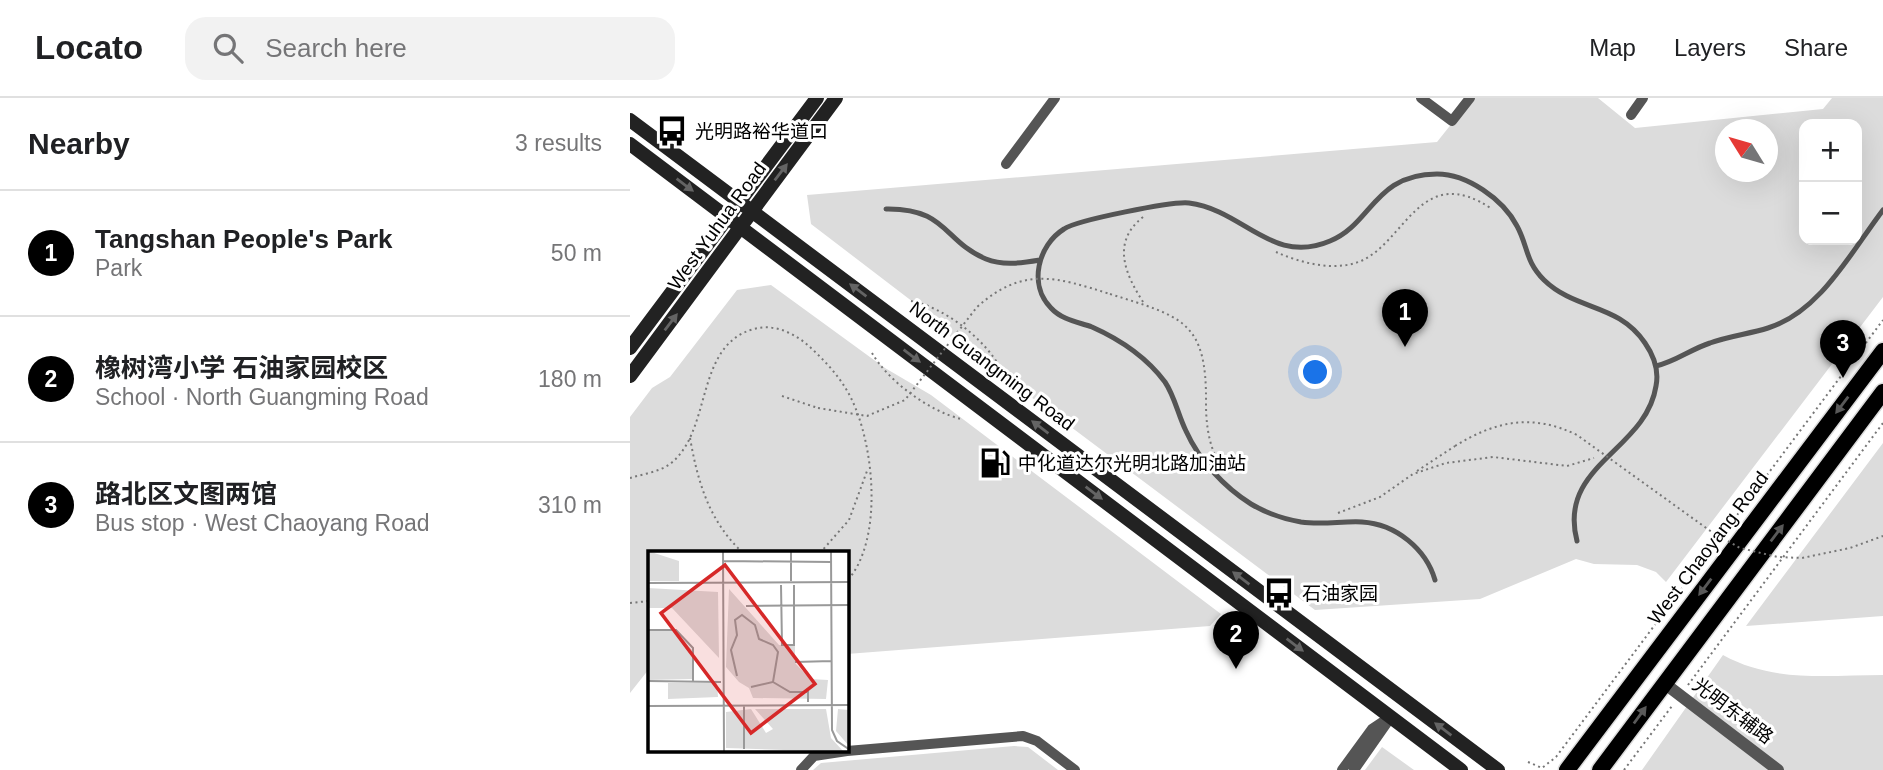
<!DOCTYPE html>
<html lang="en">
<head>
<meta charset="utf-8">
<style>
	:root { --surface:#fff; --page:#f2f2f2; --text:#202124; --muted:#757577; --line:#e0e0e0; --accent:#000 }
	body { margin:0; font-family:Arial,"Noto Sans SC",sans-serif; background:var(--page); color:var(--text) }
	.controls { position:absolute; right:21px; top:21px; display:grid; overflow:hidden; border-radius:14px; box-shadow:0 7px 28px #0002 }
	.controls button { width:63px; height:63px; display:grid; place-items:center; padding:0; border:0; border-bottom:2px solid var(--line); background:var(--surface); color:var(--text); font:35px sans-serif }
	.compass { position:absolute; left:1085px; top:21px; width:63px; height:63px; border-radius:50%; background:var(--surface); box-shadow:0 7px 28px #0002; rotate:307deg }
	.you { position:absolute; left:686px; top:275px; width:24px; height:24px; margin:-18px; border:5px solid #fff; border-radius:50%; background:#1a73e8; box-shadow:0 0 0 10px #1a73e833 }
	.badge { display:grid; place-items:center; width:46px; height:46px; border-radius:50%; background:var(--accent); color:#fff; font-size:23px; font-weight:700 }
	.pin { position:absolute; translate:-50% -58px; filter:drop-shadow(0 2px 4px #0008) }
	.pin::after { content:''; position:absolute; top:37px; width:24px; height:21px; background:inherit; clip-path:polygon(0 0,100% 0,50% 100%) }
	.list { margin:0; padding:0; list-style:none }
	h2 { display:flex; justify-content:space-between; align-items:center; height:91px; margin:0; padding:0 28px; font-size:30px }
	h2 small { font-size:23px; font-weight:400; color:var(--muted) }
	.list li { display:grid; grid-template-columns:46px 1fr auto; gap:21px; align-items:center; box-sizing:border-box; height:126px; padding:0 28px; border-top:2px solid var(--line) }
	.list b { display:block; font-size:26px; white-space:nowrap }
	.list p { margin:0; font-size:23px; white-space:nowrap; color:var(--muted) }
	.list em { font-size:23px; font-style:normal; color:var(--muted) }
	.icon { flex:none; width:38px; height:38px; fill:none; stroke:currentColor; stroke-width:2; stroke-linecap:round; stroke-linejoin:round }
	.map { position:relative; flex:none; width:1253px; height:672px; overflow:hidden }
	header { display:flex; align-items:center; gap:42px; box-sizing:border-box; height:98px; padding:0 35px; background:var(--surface); border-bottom:2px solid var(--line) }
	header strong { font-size:33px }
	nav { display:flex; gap:38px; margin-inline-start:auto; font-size:24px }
	.search { width:490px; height:63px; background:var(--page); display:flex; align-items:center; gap:18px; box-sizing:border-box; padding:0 24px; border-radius:21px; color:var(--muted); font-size:26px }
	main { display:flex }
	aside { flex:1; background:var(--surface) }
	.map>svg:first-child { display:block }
</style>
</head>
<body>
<header>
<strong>Locato</strong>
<div class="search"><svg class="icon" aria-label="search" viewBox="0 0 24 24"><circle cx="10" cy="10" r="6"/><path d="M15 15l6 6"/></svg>Search here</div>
<nav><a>Map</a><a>Layers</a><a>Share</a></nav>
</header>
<main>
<aside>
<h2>Nearby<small>3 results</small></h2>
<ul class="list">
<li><span class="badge">1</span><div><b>Tangshan People's Park</b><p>Park</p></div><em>50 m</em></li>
<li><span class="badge">2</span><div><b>橡树湾小学 石油家园校区</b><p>School · North Guangming Road</p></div><em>180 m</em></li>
<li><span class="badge">3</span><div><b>路北区文图两馆</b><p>Bus stop · West Chaoyang Road</p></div><em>310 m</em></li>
</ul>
</aside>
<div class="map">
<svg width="1253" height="672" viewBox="0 0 1253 672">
	<rect width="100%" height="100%" fill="#fff"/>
	<path fill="#dcdcdc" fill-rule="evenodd" d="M842 0H968L1005 30 1193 11 1202 0H1253V199L1036 484 1026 474 1007 467 964 466 946 461 850 501 685 512 289 215 287 207 181 126 177 97 807 44ZM1174 26H1227V142H1174ZM1096 32H1138V74H1096Z
		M141 187 255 270 301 297 591 516 580 528 217 556V455H19V571L0 595V319L22 290 40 279 107 192Z
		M1253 345V518L1116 528Z
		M1093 557C1144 585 1197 577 1253 577V672H1012Z
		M384 648 398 649 428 672H183L191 665Z
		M752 649 784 672H735Z"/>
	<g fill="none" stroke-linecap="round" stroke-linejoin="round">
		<g stroke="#dbdbdb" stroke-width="19">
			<path id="primary" d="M937 672 1253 253
				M970 672 1253 294"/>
		</g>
		<path stroke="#777" stroke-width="2" stroke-dasharray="2 3.5" stroke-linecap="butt" d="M513 119C480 145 496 178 515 207
			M646 154C671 165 704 174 731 163 776 143 791 63 862 111
			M480 196C553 219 577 223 576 306 576 327 579 350 591 368
			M281 203C314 209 355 241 371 271
			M242 255C258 283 299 313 331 321
			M152 298 188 310
			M60 340C68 385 79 423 113 455
			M787 373 825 348
			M0 380C13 376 29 374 40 366 83 333 64 247 124 231 145 225 166 236 181 250 197 265 211 280 221 300 244 346 254 442 217 483
			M708 415 750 399 783 376 816 365 863 359 937 368 964 360
			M190 455 219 422 237 373
			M0 505 19 503
			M1058 587 1253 325
			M898 664 912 670 926 659 1253 222
			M994 672 1042 608"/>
		<path stroke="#555" stroke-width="5" d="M256 111C317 110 313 143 356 161 373 168 392 165 410 162
			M1026 268C1045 264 1061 251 1080 245 1099 238 1119 236 1138 230 1190 214 1221 154 1253 112
			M805 482C796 451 766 426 732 424 712 423 692 427 671 424 654 421 636 415 621 406 594 389 569 362 556 333 548 317 545 299 535 284 517 260 489 241 462 229 448 224 432 222 421 210 398 187 408 147 434 131 447 122 543 103 559 105 614 112 642 168 700 143 742 126 744 76 807 76 837 76 873 101 887 128 898 148 895 163 914 182 946 213 988 205 1015 245 1024 258 1029 273 1026 288 1016 353 927 367 947 443"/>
		<path stroke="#555" stroke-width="10" d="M791 0 822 23 840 0
			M1001 17 1013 0
			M376 66 425 0
			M217 653 393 638 407 643 445 672
			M171 672 184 658 217 653
			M712 672 742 631 760 619
			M724 672 759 622"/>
		<path stroke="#555" stroke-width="12" d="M1034 585 1148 672"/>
		<path stroke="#222" stroke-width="14" d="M0 22 868 672
			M0 46 831 672
			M0 250 187 0
			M0 278 206 0"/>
		<use href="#primary" stroke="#000" stroke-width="16"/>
		<path stroke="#777" stroke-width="2" stroke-dasharray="2 3.5" stroke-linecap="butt" d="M188 310 237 318 275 302 347 209C393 168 426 179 480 196
			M825 348C866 323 902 315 947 337L1079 432 1110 450 1148 459 1172 460 1220 450 1253 438"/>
	</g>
	<defs><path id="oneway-solid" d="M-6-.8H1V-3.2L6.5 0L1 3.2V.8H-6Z" transform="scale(1.75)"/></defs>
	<g fill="#646464">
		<use href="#oneway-solid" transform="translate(151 74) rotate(-53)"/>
		<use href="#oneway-solid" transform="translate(55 87) rotate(37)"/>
		<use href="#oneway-solid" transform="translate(228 192) rotate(-143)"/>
		<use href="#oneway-solid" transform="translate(41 224) rotate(-53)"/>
		<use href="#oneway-solid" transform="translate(282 258) rotate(37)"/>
		<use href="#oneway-solid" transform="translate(410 329) rotate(-143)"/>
		<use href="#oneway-solid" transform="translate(464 395) rotate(37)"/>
		<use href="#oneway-solid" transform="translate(611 480) rotate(-143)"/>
		<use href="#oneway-solid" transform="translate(665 547) rotate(37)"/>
		<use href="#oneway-solid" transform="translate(813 631) rotate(-143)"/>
	</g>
	<g fill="#595959">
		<use href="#oneway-solid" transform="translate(1212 307) rotate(127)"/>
		<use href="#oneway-solid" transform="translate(1147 435) rotate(-53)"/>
		<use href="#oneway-solid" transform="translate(1075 489) rotate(127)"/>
		<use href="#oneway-solid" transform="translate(1010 617) rotate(-54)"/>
	</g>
	<defs>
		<g id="bus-bare" transform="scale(2.415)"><path d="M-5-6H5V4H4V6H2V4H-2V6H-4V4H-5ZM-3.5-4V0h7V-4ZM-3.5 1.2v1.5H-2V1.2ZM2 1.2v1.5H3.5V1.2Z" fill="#000" stroke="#fff" stroke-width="2.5" paint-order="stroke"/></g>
		<g id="fuel-bare" transform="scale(2.415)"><path d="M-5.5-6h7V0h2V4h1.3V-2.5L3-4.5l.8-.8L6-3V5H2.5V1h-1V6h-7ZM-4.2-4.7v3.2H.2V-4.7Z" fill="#000" stroke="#fff" stroke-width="2.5" paint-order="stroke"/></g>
	</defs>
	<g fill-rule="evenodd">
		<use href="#bus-bare" x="42" y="33"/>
		<use href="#fuel-bare" x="365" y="365"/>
		<use href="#bus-bare" x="649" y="495"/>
	</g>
	<g text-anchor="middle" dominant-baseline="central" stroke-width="6" stroke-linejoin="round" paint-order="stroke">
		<g font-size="19" fill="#000" stroke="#fff" text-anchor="start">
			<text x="65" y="33">光明路裕华道口</text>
			<text x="388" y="365">中化道达尔光明北路加油站</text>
			<text x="672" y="495">石油家园</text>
		</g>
		<g font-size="19" fill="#000" stroke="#fff">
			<text transform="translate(87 128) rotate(-54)">West Yuhua Road</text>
			<text transform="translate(362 268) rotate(37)">North Guangming Road</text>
			<text transform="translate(1078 450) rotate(-53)">West Chaoyang Road</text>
			<text transform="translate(1103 613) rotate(37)">光明东辅路</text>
		</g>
	</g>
	<g transform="translate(18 453)">
		<rect width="201" height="201" fill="#fff"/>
		<path d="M0 0 31 10V30H0ZM0 37 70 41 71 107 24 57H1ZM81 38 131 94H147V112L162 128 180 129 178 148 105 147 101 137 91 131 78 116ZM0 80H28L44 99V128L0 129ZM20 132H69L70 146 20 148ZM103 158 118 182 125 178 107 158H178L183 187 196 201 78 197V161ZM190 158 201 159V195L188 180Z" fill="#dcdcdc"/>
		<path fill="none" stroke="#999" stroke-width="2" d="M75 0 76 201M183 0 184 179 189 190 202 199M75 10 183 11M143 30V0M0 32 202 31M133 34 134 94H146V34M98 55 202 54M0 79H28L45 97V130M147 111 184 110M89 125 83 99 89 84 87 69 94 64 107 74 111 88 125 94 130 101 125 131 103 136M0 130 73 131M125 131 142 141H160V151M0 155 202 154M96 198V155"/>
		<path fill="#d62828" fill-opacity="0.15" stroke="#d62828" stroke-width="3.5" d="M77 14 167 133 103 182 13 62Z"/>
		<rect width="201" height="201" fill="none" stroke="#000" stroke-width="3.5"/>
	</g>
</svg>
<div class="controls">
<button>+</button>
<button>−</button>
</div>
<svg class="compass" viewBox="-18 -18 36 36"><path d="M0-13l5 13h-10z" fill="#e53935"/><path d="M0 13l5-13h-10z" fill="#757577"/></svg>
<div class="you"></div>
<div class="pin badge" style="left:775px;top:249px">1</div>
<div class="pin badge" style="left:606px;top:571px">2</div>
<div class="pin badge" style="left:1213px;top:280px">3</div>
</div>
</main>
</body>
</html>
